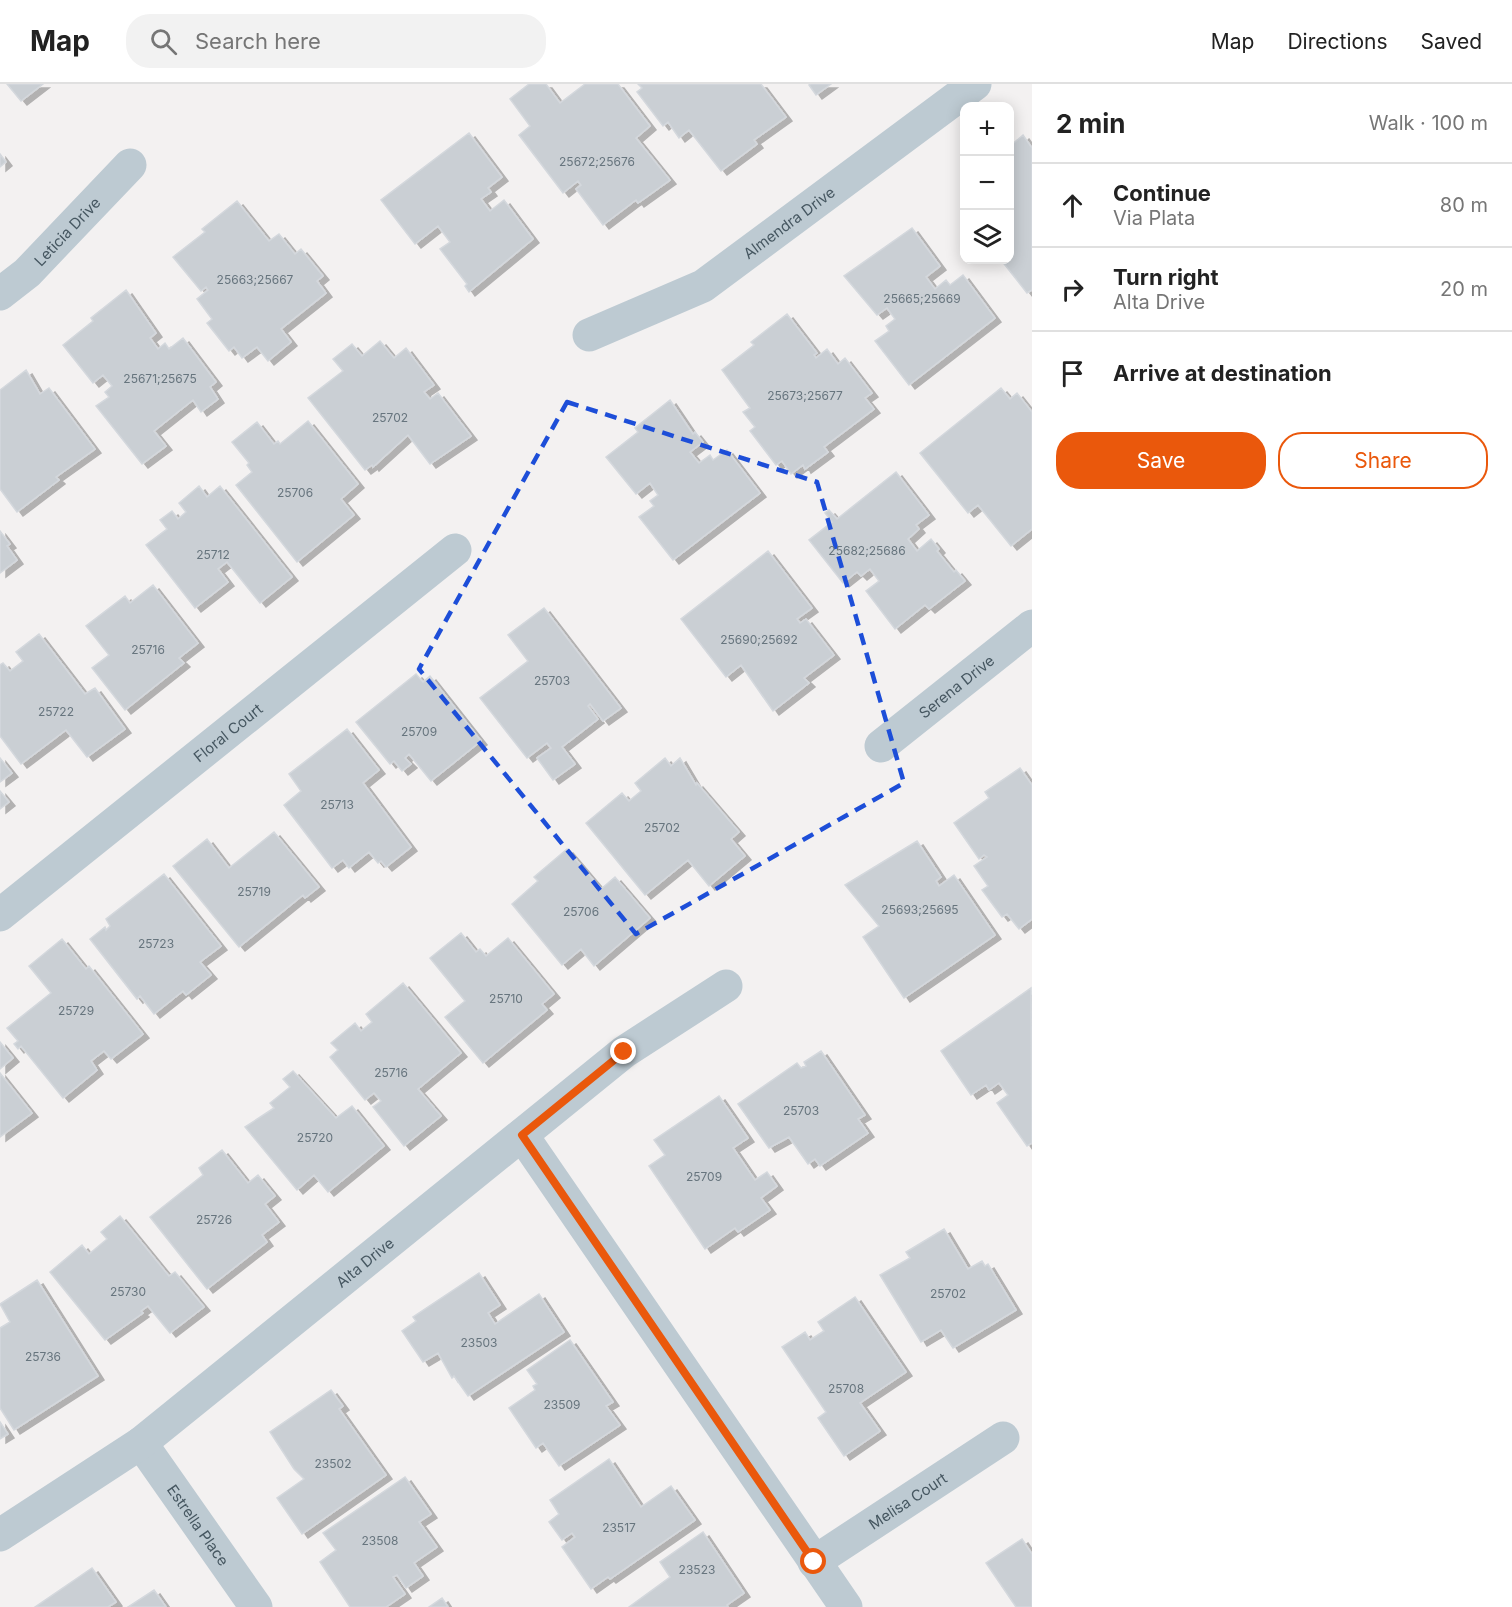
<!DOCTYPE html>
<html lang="en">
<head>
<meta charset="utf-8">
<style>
	:root { --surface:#fff; --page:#f2f2f2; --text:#222; --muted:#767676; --line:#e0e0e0; --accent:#ea580c }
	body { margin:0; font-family:Inter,sans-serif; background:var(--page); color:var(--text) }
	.controls { position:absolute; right:18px; top:18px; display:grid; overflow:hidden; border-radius:12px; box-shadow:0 3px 15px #0003 }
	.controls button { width:54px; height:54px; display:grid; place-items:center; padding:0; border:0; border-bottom:2px solid var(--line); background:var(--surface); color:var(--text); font:30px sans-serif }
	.stop { position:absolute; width:18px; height:18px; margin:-14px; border:4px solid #ea580c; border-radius:50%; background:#fff }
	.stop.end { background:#ea580c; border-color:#fff; box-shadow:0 2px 6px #0008 }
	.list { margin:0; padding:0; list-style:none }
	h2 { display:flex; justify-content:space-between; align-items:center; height:78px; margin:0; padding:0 24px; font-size:26px }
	h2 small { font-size:20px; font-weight:400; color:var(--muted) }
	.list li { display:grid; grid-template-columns:39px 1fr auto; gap:18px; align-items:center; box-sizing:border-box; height:84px; padding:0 24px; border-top:2px solid var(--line) }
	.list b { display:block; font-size:22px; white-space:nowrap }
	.list p { margin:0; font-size:20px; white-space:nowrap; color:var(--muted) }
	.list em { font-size:20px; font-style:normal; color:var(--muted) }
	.actions { display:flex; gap:12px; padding:18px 24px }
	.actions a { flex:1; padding:14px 0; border:2px solid var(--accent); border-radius:24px; text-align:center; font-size:21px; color:var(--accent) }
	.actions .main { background:var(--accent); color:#fff }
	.icon { flex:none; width:33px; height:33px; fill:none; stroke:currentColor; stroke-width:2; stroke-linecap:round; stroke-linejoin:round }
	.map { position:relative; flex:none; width:1032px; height:1523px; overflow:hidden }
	header { display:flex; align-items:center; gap:36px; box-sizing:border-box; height:84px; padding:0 30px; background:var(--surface); border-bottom:2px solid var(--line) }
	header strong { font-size:28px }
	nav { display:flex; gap:33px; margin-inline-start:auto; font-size:21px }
	.search { width:420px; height:54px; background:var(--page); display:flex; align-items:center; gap:15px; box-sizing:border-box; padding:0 21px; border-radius:24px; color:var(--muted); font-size:22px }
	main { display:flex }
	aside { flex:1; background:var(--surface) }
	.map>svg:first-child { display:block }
</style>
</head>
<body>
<header>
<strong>Map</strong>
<div class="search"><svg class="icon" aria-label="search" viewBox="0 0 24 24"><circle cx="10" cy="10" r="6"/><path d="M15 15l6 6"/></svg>Search here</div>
<nav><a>Map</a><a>Directions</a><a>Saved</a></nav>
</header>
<main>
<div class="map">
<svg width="1032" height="1523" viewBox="0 0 1032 1523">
	<defs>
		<filter id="shadow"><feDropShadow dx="6" dy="4" stdDeviation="0" flood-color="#0004"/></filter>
	</defs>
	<rect width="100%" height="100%" fill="#f3f1f1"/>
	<path fill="#cacfd4" stroke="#d4d8dd" stroke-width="1.5" filter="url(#shadow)" d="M7 0H43L21 17Z
		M529 0H546L560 19 585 0H618L650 42 636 54 670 96 638 119 636 116 603 141 576 105 581 101 578 97 563 109 519 51 530 42 510 15Z
		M638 0H761L786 33 754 56 757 60 721 87 689 46 679 54 668 38 663 42 637 8 642 4Z
		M811 0H831L816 11 809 1Z
		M469 49 502 93 488 104 491 108 481 115 490 127 504 116 533 155 469 208 465 202 467 200 440 165 450 158 438 142 415 160 381 116Z
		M1023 51 1032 64V206L1027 209 1001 176H1010V62Z
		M0 70 6 78 0 83Z
		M237 117 269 157 279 150 295 170 301 165 323 192 317 197 326 209 281 245 291 258 268 277 257 263 242 274 234 263 229 267 207 239 212 235 197 215 208 206 206 203 201 207 173 173 205 148 202 145Z
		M912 144 940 182 926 193 935 205 946 196 950 201 963 191 995 234 909 301 875 257 889 247 886 242 895 235 887 224 877 231 844 192Z
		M126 206 156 249 150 254 158 265 165 259 169 265 183 254 216 298 210 303 218 315 201 328 193 316 154 347 166 362 142 380 96 322 109 313 105 308 112 302 103 291 93 299 63 261 93 237 91 234Z
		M787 230 817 269 814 271 816 274 827 265 838 280 845 274 872 309 865 314 874 325 824 363 828 368 805 385 803 381 791 390 782 377 776 381 750 347 755 343 743 328 750 324 722 286 754 261 751 258Z
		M380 257 394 274 406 264 434 301 424 308 430 315 438 309 471 352 430 380 408 351 373 383 372 381 365 386 308 314 343 287 333 275 352 260 362 272Z
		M26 286 40 310 49 304 95 365 56 393 59 396 17 428 0 405V306Z
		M1001 304 1010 315 1017 309 1032 328V445L1011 462 978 421 968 429 920 369Z
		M670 316 693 350 695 348 703 358 690 368 699 379 710 371 713 376 727 366 760 409 673 476 639 433 654 422 650 417 658 411 650 399 636 410 606 373 638 348 635 344Z
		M308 337 358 400 341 415 354 431 297 478 236 401 252 388 247 381 249 379 232 358 257 338 274 360 278 357 280 360Z
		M896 388 929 431 916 441 919 445 908 455 917 467 931 455 939 465 937 467 954 488 956 486 965 497 929 525 925 521 895 545 866 507 879 497 870 485 861 492 857 488 843 499 809 456 832 438 825 429 829 426 837 435Z
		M199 402 207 413 220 402 292 493 260 519 227 478 218 485 228 498 195 524 146 461 167 445 160 436 172 427 178 435 186 428 179 419Z
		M0 447 10 460 7 462 17 476 0 489Z
		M768 467 812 524 797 535 800 539 806 535 834 571 804 594 809 599 773 627 741 581 726 593 681 535Z
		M153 501 198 559 179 574 184 579 125 626 92 584 109 571 86 542 125 512 130 519Z
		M544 524 621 624 603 637 590 620 588 622 598 635 562 663 575 680 553 696 537 674 551 664 547 659 527 674 480 614 528 577 508 551Z
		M39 550 85 610 95 604 125 645 87 673 66 646 21 680 0 652V581L3 579 10 587 23 577 16 568Z
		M416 590 423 598 430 592 481 657 431 697 409 670 405 674 411 680 402 687 394 677 390 680 356 638Z
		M347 645 379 686 363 699 411 763 386 783 381 777 378 779 369 768 349 784 343 776 332 784 284 721 301 707 289 690Z
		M0 674 12 689 0 698Z
		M665 674 671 682 680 674 696 701 697 699 739 748 731 755 745 772 709 802 688 776 645 811 586 739 622 709 629 717 641 707 635 699Z
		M1020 684 1032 701V835L1019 845 1007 830 1002 833 982 806 988 802 974 782 987 773 984 771 979 775 954 739 989 714 985 708Z
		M0 707 9 718 0 725Z
		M274 748 319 803 305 814 303 811 239 863 173 782 207 755 229 784Z
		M917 757 941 793 936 797 939 802 954 791 995 851 904 914 863 853 879 842 845 801Z
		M567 765 601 805 615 793 650 834 594 882 581 865 562 881 512 820 538 797 534 793Z
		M164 790 221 862 200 878 211 891 186 911 183 907 154 930 140 912 137 915 90 855 105 843 106 846 110 842 106 835Z
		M461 849 476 868 480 865 486 872 508 854 554 910 542 920 547 926 483 979 445 933 465 917 430 874Z
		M62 855 86 885 89 882 143 950 111 975 104 967 91 977 97 986 63 1014 21 962 18 965 14 960 18 957 7 944 51 909 29 882Z
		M403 899 461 969 418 1005 441 1032 404 1062 373 1023 381 1017 374 1009 365 1016 330 973 338 966 331 959 355 939 361 947 372 938 366 930Z
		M1031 904 1032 1059 1027 1062 997 1019 1008 1011 999 999 989 1006 986 1001 971 1011 941 967Z
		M0 958 13 974 0 985Z
		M821 967 865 1031 858 1035 868 1049 820 1082 815 1075 808 1080 789 1053 769 1064 738 1020 797 979 801 984 806 982 804 978Z
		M293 987 336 1034 352 1022 384 1062 328 1108 314 1091 297 1106 245 1043 274 1024 270 1019 290 1003 283 995Z
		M0 989 32 1029 0 1053Z
		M719 1012 748 1054 733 1064 755 1096 767 1088 777 1102 761 1114 770 1126 738 1148 735 1144 705 1165 649 1082 665 1071 654 1056Z
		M222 1066 248 1099 258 1091 275 1112 265 1120 279 1138 262 1151 267 1158 207 1205 150 1133 203 1091 199 1084Z
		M120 1132 169 1192 175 1188 204 1223 170 1249 148 1222 141 1227 143 1229 105 1256 50 1188 82 1161 89 1170 107 1155 101 1148Z
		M944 1145 968 1185 982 1177 985 1182 988 1180 1016 1226 953 1264 941 1246 921 1258 880 1191 910 1174 906 1168Z
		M479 1189 500 1221 488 1229 495 1240 539 1210 564 1248 468 1312 454 1292 452 1294 438 1269 423 1278 402 1247 416 1237 413 1233Z
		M37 1196 98 1292 14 1346 0 1324V1244L10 1238 0 1220Z
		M855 1213 906 1288 860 1319 880 1347 844 1372 818 1334 826 1328 782 1263 805 1248 810 1256 824 1247 818 1238Z
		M570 1256 613 1318 606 1322 620 1341 559 1382 543 1359 536 1364 509 1324 535 1306 533 1302 537 1300 527 1286Z
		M331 1306 343 1322 339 1325 386 1391 302 1450 277 1414 304 1395 294 1385 270 1348Z
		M0 1338 8 1350 0 1355Z
		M609 1375 641 1423 671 1402 695 1436 610 1495 608 1493 591 1505 562 1463 575 1453 572 1449 562 1456 549 1438 559 1430 550 1416Z
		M405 1393 431 1430 419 1438 437 1463 414 1479 423 1492 406 1504 397 1491 393 1493 405 1510 386 1523H350L320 1478 336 1466 323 1449Z
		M703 1448 744 1509 727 1521 728 1523H629L670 1493 660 1478Z
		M1022 1455 1032 1470V1523H1016L986 1479Z
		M92 1484 116 1518 108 1523H35Z
		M154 1506 166 1523H128Z
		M442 1514 448 1523H429Z"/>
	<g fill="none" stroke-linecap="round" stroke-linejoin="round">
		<g stroke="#bdcad2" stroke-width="33">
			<path id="s1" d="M0 210 27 189 130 81"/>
			<path id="s2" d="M589 251 703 202 975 0"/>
			<path id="s3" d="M881 662 1032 542"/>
			<path id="s4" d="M0 831 455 466"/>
			<path d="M522 1051 846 1523"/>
			<path id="s5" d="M141 1359 256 1523"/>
			<path id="s6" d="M0 1451 141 1359 624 968 726 902"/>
			<path id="s7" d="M814 1478 1003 1354"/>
		</g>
	</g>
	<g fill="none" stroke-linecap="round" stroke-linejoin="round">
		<path stroke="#ea580c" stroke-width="8" d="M624 968 522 1051 814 1478"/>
	</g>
	<path fill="none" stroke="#1d4ed8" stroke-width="4.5" stroke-dasharray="12 8" stroke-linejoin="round" d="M567 318 817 398 904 699 636 850 419 585Z"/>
	<g text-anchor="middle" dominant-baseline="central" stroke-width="5" stroke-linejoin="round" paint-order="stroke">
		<g font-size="12" fill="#67757e">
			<text x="597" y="77">25672;25676</text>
			<text x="255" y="195">25663;25667</text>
			<text x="922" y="214">25665;25669</text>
			<text x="160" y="294">25671;25675</text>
			<text x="805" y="311">25673;25677</text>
			<text x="390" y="333">25702</text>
			<text x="295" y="408">25706</text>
			<text x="867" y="466">25682;25686</text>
			<text x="213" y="470">25712</text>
			<text x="759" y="555">25690;25692</text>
			<text x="148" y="565">25716</text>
			<text x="552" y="596">25703</text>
			<text x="56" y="627">25722</text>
			<text x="419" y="647">25709</text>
			<text x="337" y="720">25713</text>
			<text x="662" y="743">25702</text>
			<text x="254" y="807">25719</text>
			<text x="920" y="825">25693;25695</text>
			<text x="581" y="827">25706</text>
			<text x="156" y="859">25723</text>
			<text x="506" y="914">25710</text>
			<text x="76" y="926">25729</text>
			<text x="391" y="988">25716</text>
			<text x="801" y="1026">25703</text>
			<text x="315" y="1053">25720</text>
			<text x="704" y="1092">25709</text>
			<text x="214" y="1135">25726</text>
			<text x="128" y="1207">25730</text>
			<text x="948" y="1209">25702</text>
			<text x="479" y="1258">23503</text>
			<text x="43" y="1272">25736</text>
			<text x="846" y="1304">25708</text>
			<text x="562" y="1320">23509</text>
			<text x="333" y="1379">23502</text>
			<text x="619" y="1443">23517</text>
			<text x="380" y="1456">23508</text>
			<text x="697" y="1485">23523</text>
		</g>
		<g font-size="15" fill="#465761" stroke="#fff">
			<text stroke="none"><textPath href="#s2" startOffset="231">Almendra Drive</textPath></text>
			<text stroke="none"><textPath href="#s1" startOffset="92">Leticia Drive</textPath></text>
			<text stroke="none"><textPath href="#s3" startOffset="96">Serena Drive</textPath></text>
			<text stroke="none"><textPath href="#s4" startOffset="292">Floral Court</textPath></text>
			<text stroke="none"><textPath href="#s6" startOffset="456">Alta Drive</textPath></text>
			<text stroke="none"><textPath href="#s7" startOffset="112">Melisa Court</textPath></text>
			<text stroke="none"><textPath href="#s5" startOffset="100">Estrella Place</textPath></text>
		</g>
	</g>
</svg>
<div class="controls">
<button>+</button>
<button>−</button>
<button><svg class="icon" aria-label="layers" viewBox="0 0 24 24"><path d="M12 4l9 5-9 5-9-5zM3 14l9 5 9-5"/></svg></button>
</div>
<div class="stop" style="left:814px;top:1478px"></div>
<div class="stop end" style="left:624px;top:968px"></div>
</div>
<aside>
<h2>2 min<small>Walk · 100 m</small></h2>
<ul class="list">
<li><svg class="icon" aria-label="ahead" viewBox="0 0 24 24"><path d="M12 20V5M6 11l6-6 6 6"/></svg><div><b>Continue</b><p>Via Plata</p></div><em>80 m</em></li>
<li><svg class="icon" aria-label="right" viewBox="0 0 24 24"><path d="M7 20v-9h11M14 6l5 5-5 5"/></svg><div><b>Turn right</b><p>Alta Drive</p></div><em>20 m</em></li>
<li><svg class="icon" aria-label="arrive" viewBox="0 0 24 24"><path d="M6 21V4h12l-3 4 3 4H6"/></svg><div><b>Arrive at destination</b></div></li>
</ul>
<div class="actions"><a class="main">Save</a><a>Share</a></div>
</aside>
</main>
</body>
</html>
